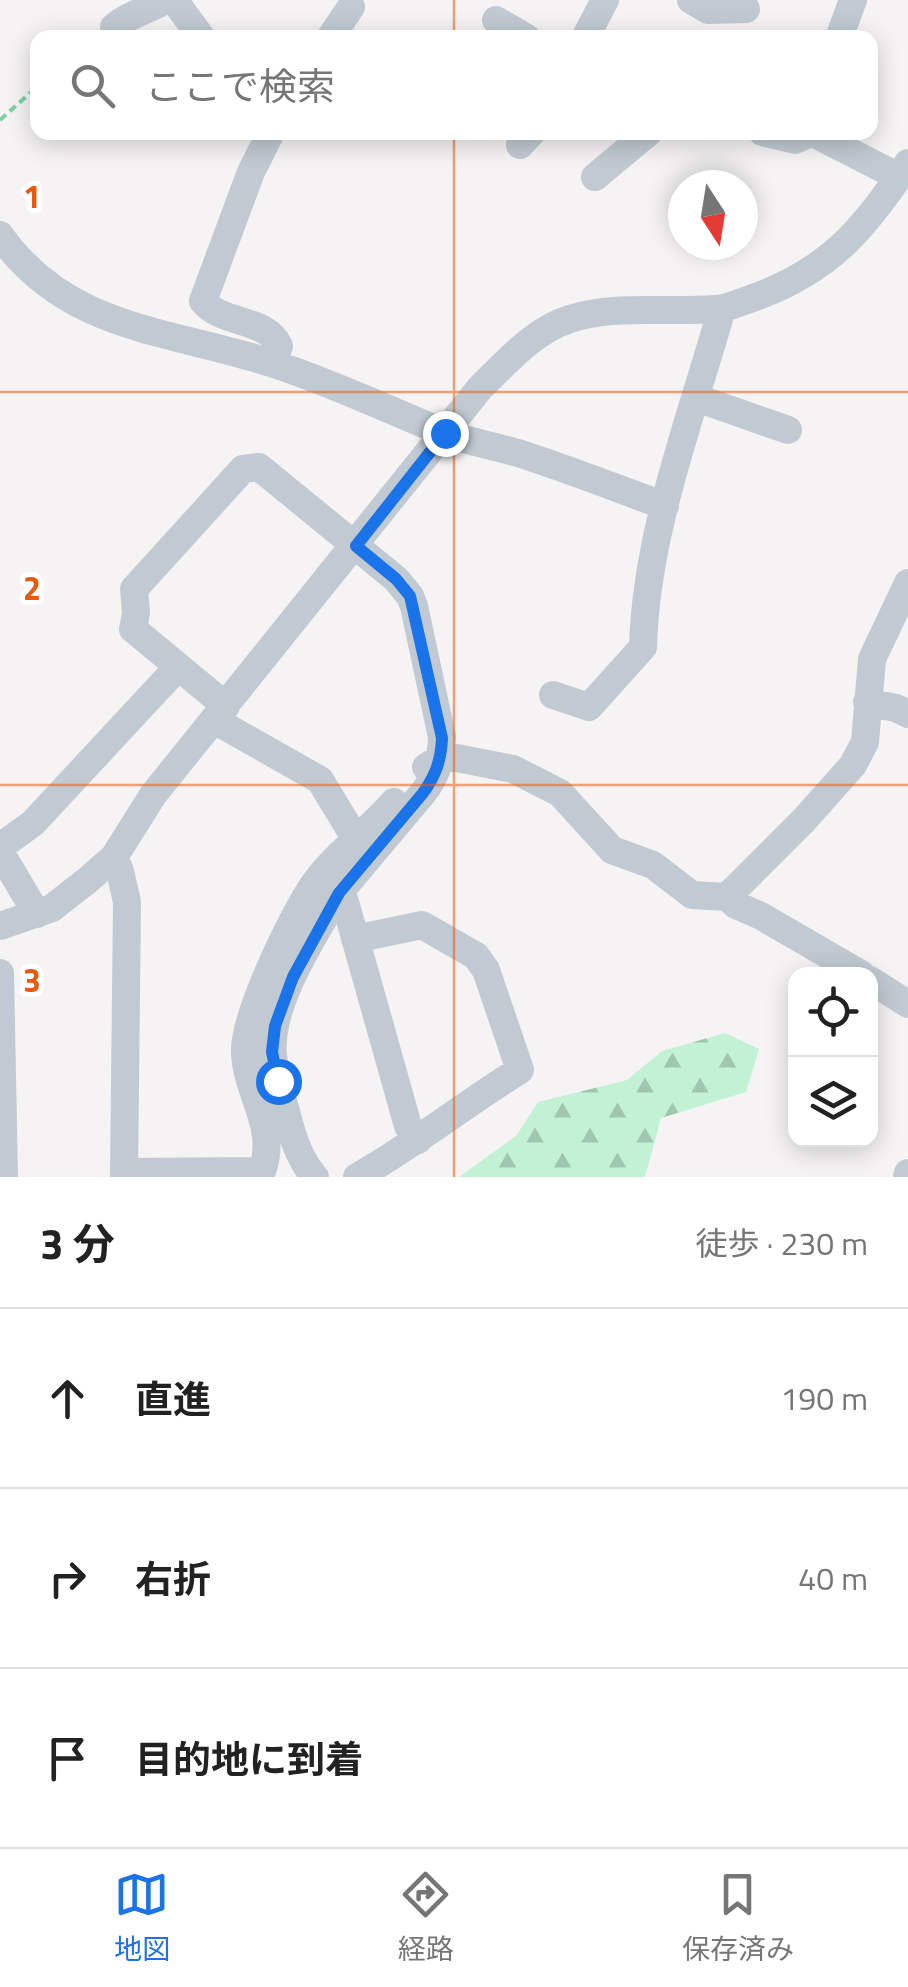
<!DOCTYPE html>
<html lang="ja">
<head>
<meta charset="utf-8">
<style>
	:root { --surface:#fff; --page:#f6f6f6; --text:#222; --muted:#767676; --line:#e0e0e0; --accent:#1a73e8 }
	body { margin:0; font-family:"Titillium Web","Noto Sans JP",sans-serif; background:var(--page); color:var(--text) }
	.controls { position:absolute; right:30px; bottom:30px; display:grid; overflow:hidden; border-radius:20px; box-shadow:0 5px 25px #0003 }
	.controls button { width:90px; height:90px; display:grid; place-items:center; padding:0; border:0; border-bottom:2px solid var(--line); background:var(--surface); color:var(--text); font:50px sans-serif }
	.compass { position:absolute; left:668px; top:170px; width:90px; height:90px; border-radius:50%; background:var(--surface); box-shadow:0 5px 25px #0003; rotate:168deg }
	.stop { position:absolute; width:30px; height:30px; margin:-22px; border:8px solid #1a73e8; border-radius:50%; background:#fff }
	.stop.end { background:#1a73e8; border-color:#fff; box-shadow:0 2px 10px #0008 }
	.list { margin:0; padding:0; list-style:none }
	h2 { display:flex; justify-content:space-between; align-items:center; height:130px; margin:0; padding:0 40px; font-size:42px }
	h2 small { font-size:32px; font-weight:400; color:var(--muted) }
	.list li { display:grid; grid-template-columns:65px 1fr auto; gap:30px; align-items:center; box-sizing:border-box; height:180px; padding:0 40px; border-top:2px solid var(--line) }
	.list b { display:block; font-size:38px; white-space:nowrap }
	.list em { font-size:32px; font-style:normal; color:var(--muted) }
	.icon { flex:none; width:55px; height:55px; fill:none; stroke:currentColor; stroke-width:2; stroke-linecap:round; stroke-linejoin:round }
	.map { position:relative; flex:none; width:908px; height:1177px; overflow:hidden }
	.search { position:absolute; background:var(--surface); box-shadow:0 5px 25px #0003; left:30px; right:30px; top:30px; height:110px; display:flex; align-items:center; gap:25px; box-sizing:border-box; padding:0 35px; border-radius:20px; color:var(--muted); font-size:38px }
	.sheet { height:670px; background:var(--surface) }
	nav { display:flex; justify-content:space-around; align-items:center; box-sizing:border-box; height:140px; border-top:2px solid var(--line); background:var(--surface); font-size:28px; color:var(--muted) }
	nav a { display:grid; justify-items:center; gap:5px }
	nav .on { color:var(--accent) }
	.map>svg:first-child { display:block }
</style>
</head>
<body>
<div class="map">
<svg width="908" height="1177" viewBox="0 0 908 1177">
	<defs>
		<pattern id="forest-firs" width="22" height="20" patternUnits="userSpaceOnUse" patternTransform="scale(2.5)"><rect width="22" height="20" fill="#c3f1d5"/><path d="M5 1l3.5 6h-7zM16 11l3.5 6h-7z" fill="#a0c6b0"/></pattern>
	</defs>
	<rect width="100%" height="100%" fill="#f5f3f3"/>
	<path fill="url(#forest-firs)" d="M725 1033 759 1049 746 1092 661 1118 645 1177H459L516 1136 538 1102 627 1080 662 1051Z"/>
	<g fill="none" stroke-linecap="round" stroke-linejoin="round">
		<path stroke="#7ad0a6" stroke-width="4" stroke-dasharray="8 5" stroke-linecap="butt" d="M0 120 38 86"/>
		<path stroke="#c1cad2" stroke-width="28" d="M174 0 202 38
			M691 0 708 10 746 9
			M496 20 527 38
			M114 27C129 14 149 10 166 0
			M330 38 351 7
			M585 38 605 0
			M839 38 853 0
			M271 132 251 172 203 301C222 325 266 317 279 346L274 364
			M762 132 795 140 811 133
			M811 132 899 177
			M520 145 532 132
			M595 177 649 132
			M0 235C68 332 173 330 274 364 332 383 387 409 443 432 471 443 502 447 530 457 576 472 621 490 665 506
			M697 398 788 430
			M553 695 589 707 643 647C646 536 688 426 719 319L718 309
			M867 702 896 708 908 714
			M226 706 133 629 136 613 134 589 243 469 259 467 396 579 410 596 414 606 442 737C441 760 437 775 423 793L339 893 345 902 408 1126 418 1140
			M214 720 320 780 355 838
			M426 767 441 758H457L513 769 560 793 612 850 653 865 692 895 727 897
			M0 847 33 823 178 667
			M0 852 37 914
			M114 857 120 871 127 902 124 1177
			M0 926 52 908 89 879 114 857 153 795 480 388C506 363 534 330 570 319 616 304 666 313 714 309 726 309 738 303 750 299 828 272 864 230 908 163
			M355 939 422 925 476 956 486 970 520 1070C465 1104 414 1145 357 1177
			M0 973 4 1177
			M861 974 761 916 736 905 727 897 804 820 853 765 865 742 872 659 908 583
			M870 980 908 1004
			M124 1172 262 1171C278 1128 247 1095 245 1053 243 1017 293 914 314 884 337 852 369 831 394 802
			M315 1177C300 1161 292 1136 287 1115 281 1095 275 1075 273 1055 268 1005 314 935 339 893
			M907 1177 908 1173"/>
	</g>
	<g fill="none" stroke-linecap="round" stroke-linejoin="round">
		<path stroke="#1a73e8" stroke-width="12" d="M278 1081 272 1052 275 1026 293 977 339 893 423 793C436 775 441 760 442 738L410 596 396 579 356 546 445 433"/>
	</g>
	<path fill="none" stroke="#e8590c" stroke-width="2.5" stroke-opacity="0.55" d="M454 0V38M454 132V1177M0 392H908M0 785H908"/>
	<g font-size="32" text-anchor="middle" font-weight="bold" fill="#e8590c" stroke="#fff" stroke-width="10" stroke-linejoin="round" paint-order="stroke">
		<text x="32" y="208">1</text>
		<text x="32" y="600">2</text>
		<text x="32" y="992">3</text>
	</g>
</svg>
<div class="controls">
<button><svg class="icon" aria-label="locate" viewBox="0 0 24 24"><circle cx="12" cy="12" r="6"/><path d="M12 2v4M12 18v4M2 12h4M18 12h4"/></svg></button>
<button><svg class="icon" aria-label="layers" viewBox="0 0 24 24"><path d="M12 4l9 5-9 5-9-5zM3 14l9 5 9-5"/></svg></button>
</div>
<svg class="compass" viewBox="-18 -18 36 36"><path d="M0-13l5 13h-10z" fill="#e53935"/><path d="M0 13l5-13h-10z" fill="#767676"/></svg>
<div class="stop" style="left:278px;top:1081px"></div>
<div class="stop end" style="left:445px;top:433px"></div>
<div class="search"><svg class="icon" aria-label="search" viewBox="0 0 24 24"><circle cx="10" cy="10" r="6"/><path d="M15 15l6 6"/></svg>ここで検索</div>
</div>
<section class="sheet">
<h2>3 分<small>徒歩 · 230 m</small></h2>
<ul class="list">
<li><svg class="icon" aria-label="ahead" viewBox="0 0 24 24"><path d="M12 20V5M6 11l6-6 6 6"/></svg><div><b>直進</b></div><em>190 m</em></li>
<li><svg class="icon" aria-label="right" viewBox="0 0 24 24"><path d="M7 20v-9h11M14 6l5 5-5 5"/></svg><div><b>右折</b></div><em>40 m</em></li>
<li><svg class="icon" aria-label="arrive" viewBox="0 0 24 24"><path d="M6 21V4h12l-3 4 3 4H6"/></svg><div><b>目的地に到着</b></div></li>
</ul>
</section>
<nav>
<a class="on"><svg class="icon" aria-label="map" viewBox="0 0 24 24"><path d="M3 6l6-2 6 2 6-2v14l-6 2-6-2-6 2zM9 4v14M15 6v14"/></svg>地図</a>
<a><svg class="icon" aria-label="directions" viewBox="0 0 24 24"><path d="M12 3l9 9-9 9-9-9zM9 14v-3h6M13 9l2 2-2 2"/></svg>経路</a>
<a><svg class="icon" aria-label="saved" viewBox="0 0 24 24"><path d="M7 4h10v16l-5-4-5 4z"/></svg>保存済み</a>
</nav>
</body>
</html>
